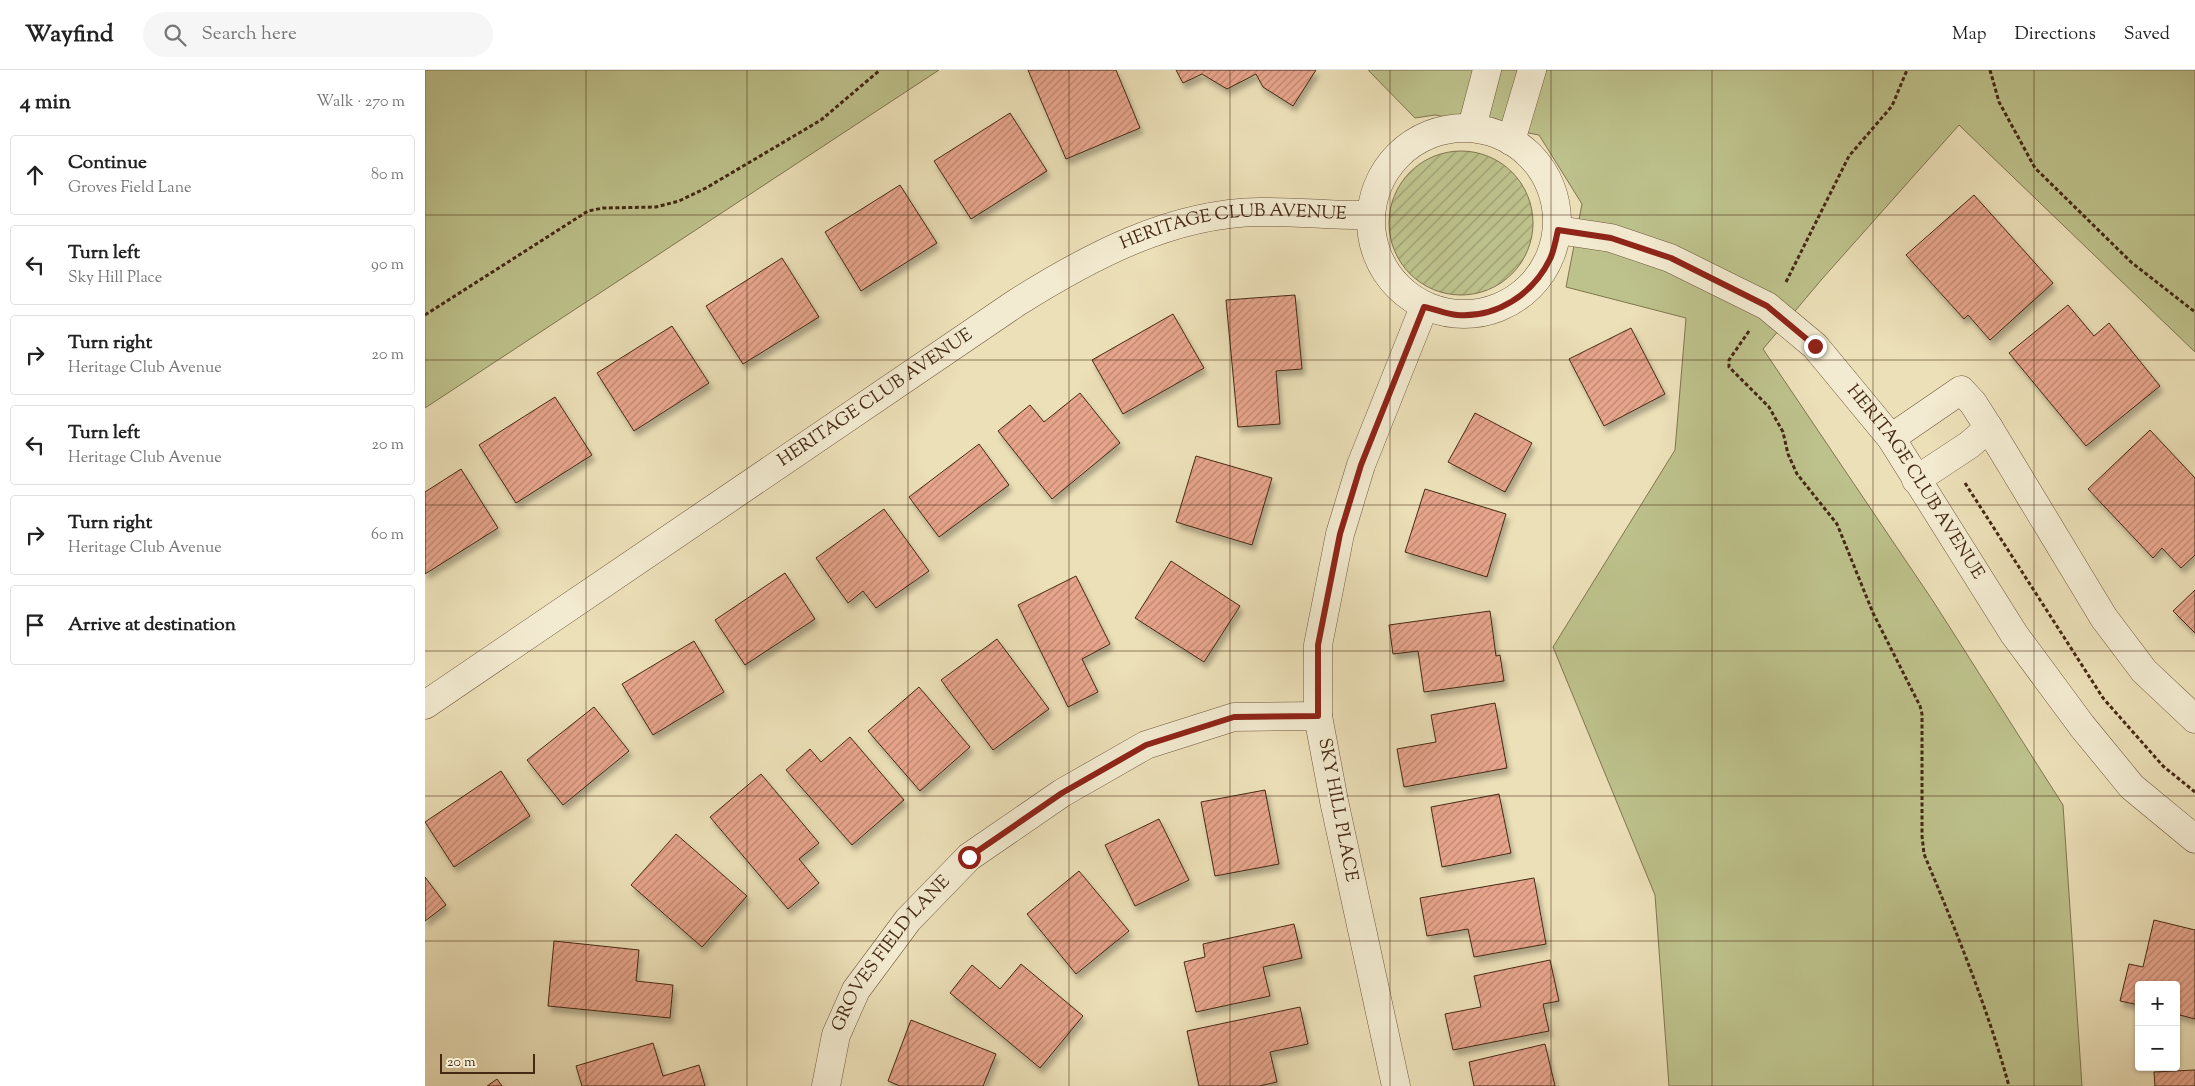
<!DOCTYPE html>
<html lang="en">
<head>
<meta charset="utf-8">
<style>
	:root { --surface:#fff; --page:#f6f6f6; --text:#222; --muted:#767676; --line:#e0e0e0 }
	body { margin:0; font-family:"Sorts Mill Goudy",serif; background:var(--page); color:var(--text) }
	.controls { position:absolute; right:15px; bottom:15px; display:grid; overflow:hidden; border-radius:5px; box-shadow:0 1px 4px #0004 }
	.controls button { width:45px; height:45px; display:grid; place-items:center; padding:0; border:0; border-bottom:1px solid var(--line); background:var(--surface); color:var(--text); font:25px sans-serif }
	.scale { position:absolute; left:15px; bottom:12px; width:95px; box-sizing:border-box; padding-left:5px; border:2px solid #452913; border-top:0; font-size:14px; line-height:18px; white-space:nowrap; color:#452913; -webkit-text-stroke:4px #f3ebd1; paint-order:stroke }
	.stop { position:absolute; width:15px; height:15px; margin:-11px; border:4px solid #8f2418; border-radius:50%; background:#fff }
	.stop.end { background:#8f2418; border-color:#fff; box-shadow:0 1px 5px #0008 }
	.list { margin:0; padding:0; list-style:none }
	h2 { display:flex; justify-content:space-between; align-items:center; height:65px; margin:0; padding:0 20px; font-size:21px }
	h2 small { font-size:16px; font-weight:400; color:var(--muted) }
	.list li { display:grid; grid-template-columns:32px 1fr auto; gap:15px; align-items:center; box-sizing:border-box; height:80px; margin:0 10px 10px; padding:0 10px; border:1px solid var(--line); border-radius:5px }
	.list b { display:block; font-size:19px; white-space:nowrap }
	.list p { margin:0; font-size:16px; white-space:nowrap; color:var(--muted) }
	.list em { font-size:16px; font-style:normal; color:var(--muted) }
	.icon { flex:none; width:28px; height:28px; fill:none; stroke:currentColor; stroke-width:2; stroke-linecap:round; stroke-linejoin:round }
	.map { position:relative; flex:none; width:1770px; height:1016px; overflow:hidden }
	header { display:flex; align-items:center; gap:30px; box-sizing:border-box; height:70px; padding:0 25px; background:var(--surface); border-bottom:1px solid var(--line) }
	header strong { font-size:24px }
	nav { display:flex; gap:28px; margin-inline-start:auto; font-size:18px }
	.search { width:350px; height:45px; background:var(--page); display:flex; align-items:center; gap:12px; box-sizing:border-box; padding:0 18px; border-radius:28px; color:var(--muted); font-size:19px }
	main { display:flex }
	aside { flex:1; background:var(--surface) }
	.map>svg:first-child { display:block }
</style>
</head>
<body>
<header>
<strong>Wayfind</strong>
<div class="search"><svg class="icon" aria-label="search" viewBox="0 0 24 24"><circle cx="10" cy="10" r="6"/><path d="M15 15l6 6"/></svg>Search here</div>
<nav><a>Map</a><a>Directions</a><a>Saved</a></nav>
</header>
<main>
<aside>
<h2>4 min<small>Walk · 270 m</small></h2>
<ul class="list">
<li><svg class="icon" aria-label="ahead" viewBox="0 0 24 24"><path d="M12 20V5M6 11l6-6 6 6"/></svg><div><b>Continue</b><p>Groves Field Lane</p></div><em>80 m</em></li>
<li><svg class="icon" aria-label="left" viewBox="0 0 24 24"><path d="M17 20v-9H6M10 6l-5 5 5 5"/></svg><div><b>Turn left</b><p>Sky Hill Place</p></div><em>90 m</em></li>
<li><svg class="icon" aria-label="right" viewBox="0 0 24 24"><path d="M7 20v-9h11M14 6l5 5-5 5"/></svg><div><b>Turn right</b><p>Heritage Club Avenue</p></div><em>20 m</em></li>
<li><svg class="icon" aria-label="left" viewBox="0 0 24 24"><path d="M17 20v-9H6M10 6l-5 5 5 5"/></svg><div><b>Turn left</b><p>Heritage Club Avenue</p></div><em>20 m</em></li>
<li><svg class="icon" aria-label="right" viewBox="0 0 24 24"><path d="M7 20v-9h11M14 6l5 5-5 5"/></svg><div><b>Turn right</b><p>Heritage Club Avenue</p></div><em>60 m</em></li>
<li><svg class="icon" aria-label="arrive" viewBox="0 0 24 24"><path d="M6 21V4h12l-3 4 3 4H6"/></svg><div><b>Arrive at destination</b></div></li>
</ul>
</aside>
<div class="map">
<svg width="1770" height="1016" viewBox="0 0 1770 1016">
	<defs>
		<pattern id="garden-furrows" width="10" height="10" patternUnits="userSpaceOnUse" patternTransform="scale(1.25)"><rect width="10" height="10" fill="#bdc18b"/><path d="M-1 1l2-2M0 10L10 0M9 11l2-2" fill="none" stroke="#9b9d70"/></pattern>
		<pattern id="building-hatch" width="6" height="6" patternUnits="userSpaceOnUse" patternTransform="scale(1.25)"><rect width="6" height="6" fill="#e7a58c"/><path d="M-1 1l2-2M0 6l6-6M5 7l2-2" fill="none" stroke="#bd8671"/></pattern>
		<filter id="shadow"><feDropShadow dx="3" dy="5.5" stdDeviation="2.5" flood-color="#0004"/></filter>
	</defs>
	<rect width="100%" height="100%" fill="#ece0b8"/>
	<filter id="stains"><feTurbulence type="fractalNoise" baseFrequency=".004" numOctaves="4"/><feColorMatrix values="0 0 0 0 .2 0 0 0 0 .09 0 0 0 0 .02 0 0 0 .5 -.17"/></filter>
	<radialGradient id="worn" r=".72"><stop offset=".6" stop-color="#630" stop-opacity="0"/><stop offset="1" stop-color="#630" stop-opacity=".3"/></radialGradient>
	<path fill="#bdc18b" stroke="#81754f" d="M0 0H514L0 338Z
		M943 0H1770V282L1534 55 1397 209 1338 279 1508 531 1638 735 1657 1016H1244L1230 825 1128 577 1250 380 1261 248 1141 217 1157 134 1114 65 1010 45 990 48Z"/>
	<path fill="url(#garden-furrows)" stroke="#81754f" d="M964 153a72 72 0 1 1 144 0a72 72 0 1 1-144 0Z"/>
	<path fill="url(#building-hatch)" stroke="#452913" filter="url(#shadow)" d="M603 0H691L715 58 641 89Z
		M751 0H891L868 36 838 17 831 4 802 19 777 4 758 13Z
		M585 43 622 101 546 149 509 91Z
		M475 115 512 173 436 221 400 162Z
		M1549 125 1628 213 1565 270 1543 245 1539 249 1481 185Z
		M357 188 394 247 318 294 281 236Z
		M870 225 877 299 851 301 855 354 813 357 801 230Z
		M1643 235 1669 266 1684 253 1735 316 1661 376 1584 283Z
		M748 244 779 298 698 344 667 290Z
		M247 256 284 313 209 361 172 303Z
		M1206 258 1240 324 1179 356 1144 289Z
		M655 323 695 373 627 429 573 361 605 335 619 352Z
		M130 327 167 385 91 433 54 375Z
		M1050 343 1107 373 1080 422 1023 392Z
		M1725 360 1770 408V485L1756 498 1737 478 1728 488 1663 419Z
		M554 374 584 415 514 467 484 427Z
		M771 386 847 408 827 475 751 452Z
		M36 399 73 458 0 504V422Z
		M1000 419 1081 444 1062 507 980 482Z
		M459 439 504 501 451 538 438 521 423 533 391 488Z
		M746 491 815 536 779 592 710 548Z
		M360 503 390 549 320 595 290 550Z
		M651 506 685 574 657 589 673 622 643 637 593 535Z
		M1770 520V563L1748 541Z
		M1065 541 1071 586 1075 585 1079 611 999 622 993 581 968 584 964 555Z
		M572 569 624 639 568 680 516 610Z
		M269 571 299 622 228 665 197 614Z
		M494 617 545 677 495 721 443 661Z
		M1070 633 1082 698 979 717 972 679 1011 672 1006 645Z
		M169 637 204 681 138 735 102 690Z
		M425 667 479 730 427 775 361 700 385 679 396 692Z
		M76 701 105 746 29 797 0 752Z
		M336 704 394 773 374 789 394 813 363 839 285 747Z
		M840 720 854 794 790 806 776 732Z
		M1074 724 1086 783 1017 797 1006 737Z
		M734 749 764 810 710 836 680 775Z
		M251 764 322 826 277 877 206 815Z
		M654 801 704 861 651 904 602 844Z
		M0 807 21 835 0 851Z
		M1109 808 1121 874 1049 887 1043 859 1002 866 995 828Z
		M1729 850 1770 860V949L1751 944V915H1714V935L1695 931 1704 894 1718 897Z
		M869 854 877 888 838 897 845 926 771 942 759 892 780 887 778 874Z
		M129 871 214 880 211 911 248 915 245 948 123 936Z
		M1125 890 1134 931 1118 934 1124 961 1028 980 1020 944 1056 937 1049 906Z
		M596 894 658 946 615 998 525 923 547 895 575 919Z
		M875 937 883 974 845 982 852 1012 834 1016H774L762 961Z
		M486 950 571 984 558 1016H475L463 1011Z
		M228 973 238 1006 274 995 280 1016H157L151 996Z
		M1120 974 1130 1016H1049L1044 992Z
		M1770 1000V1016H1730L1729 1002Z
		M72 1009 77 1016H62Z"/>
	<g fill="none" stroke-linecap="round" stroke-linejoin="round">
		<g stroke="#6f573c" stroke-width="29">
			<g id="minor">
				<path d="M1047 57 1062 0"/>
				<circle cx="1039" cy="151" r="93"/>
				<path d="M1086 71 1107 0"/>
				<path id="s1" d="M1133 160 1186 168 1245 188 1342 236 1390 276 1466 368 1589 564 1657 656 1707 717 1770 769"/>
				<path d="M1466 368 1536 320 1548 333 1564 358 1679 548 1719 601 1770 649"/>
				<path d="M1491 410 1544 375 1564 358"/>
				<path id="s2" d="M0 635 591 233C664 187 746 143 835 142 872 141 909 146 945 145"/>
				<path id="s3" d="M401 1016 411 965 431 920 483 850 544 787 637 723 721 675 809 647 893 646"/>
				<path d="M971 1016 909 731 893 646V575L915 464 936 395 999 237"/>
			</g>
		</g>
		<path stroke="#452913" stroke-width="3" stroke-dasharray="4 2.5" stroke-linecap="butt" d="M1565 0 1574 32 1610 98 1706 192 1770 242
			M1361 212 1424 86 1467 36 1482 0
			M0 245 163 141 178 138 231 137 254 131 281 118 396 50 455 0
			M1324 261 1304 290V297L1344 337 1358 362 1363 384 1372 404 1412 454 1448 543 1495 636 1497 644V766L1499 784C1531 861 1562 936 1584 1016
			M1540 413 1678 628 1738 696 1770 722"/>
		<use href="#minor" stroke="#f3ebd1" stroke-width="28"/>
	</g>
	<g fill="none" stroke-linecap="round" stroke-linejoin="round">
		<path stroke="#8f2418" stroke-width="6" d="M544 787 637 723 721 675 809 647 893 646V575L915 464 936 395 999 237C1010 239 1021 244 1032 245 1072 248 1108 224 1125 189 1129 181 1131 169 1133 160L1186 168 1246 188 1342 236 1390 276"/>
	</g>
	<path fill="none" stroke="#452913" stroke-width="1" stroke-opacity="0.55" d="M161 0V1016M322 0V1016M483 0V1016M644 0V1016M805 0V1016M965 0V1016M1126 0V1016M1287 0V1016M1448 0V1016M1609 0V1016M0 145H1770M0 290H1770M0 435H1770M0 581H1770M0 726H1770M0 871H1770"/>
	<g text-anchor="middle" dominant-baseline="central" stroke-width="5" stroke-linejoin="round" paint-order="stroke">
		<g font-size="18" fill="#452913" stroke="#f3ebd1">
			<text stroke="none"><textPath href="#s2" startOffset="950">HERITAGE CLUB AVENUE</textPath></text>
			<text stroke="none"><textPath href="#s2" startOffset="545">HERITAGE CLUB AVENUE</textPath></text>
			<text stroke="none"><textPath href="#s1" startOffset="456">HERITAGE CLUB AVENUE</textPath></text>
			<text transform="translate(912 740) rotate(79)">SKY HILL PLACE</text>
			<text stroke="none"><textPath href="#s3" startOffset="151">GROVES FIELD LANE</textPath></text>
		</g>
	</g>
	<rect width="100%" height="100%" filter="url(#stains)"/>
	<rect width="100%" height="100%" fill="url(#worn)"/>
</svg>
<div class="controls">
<button>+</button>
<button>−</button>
</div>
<div class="scale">20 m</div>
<div class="stop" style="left:544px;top:787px"></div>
<div class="stop end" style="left:1390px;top:276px"></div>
</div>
</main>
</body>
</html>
